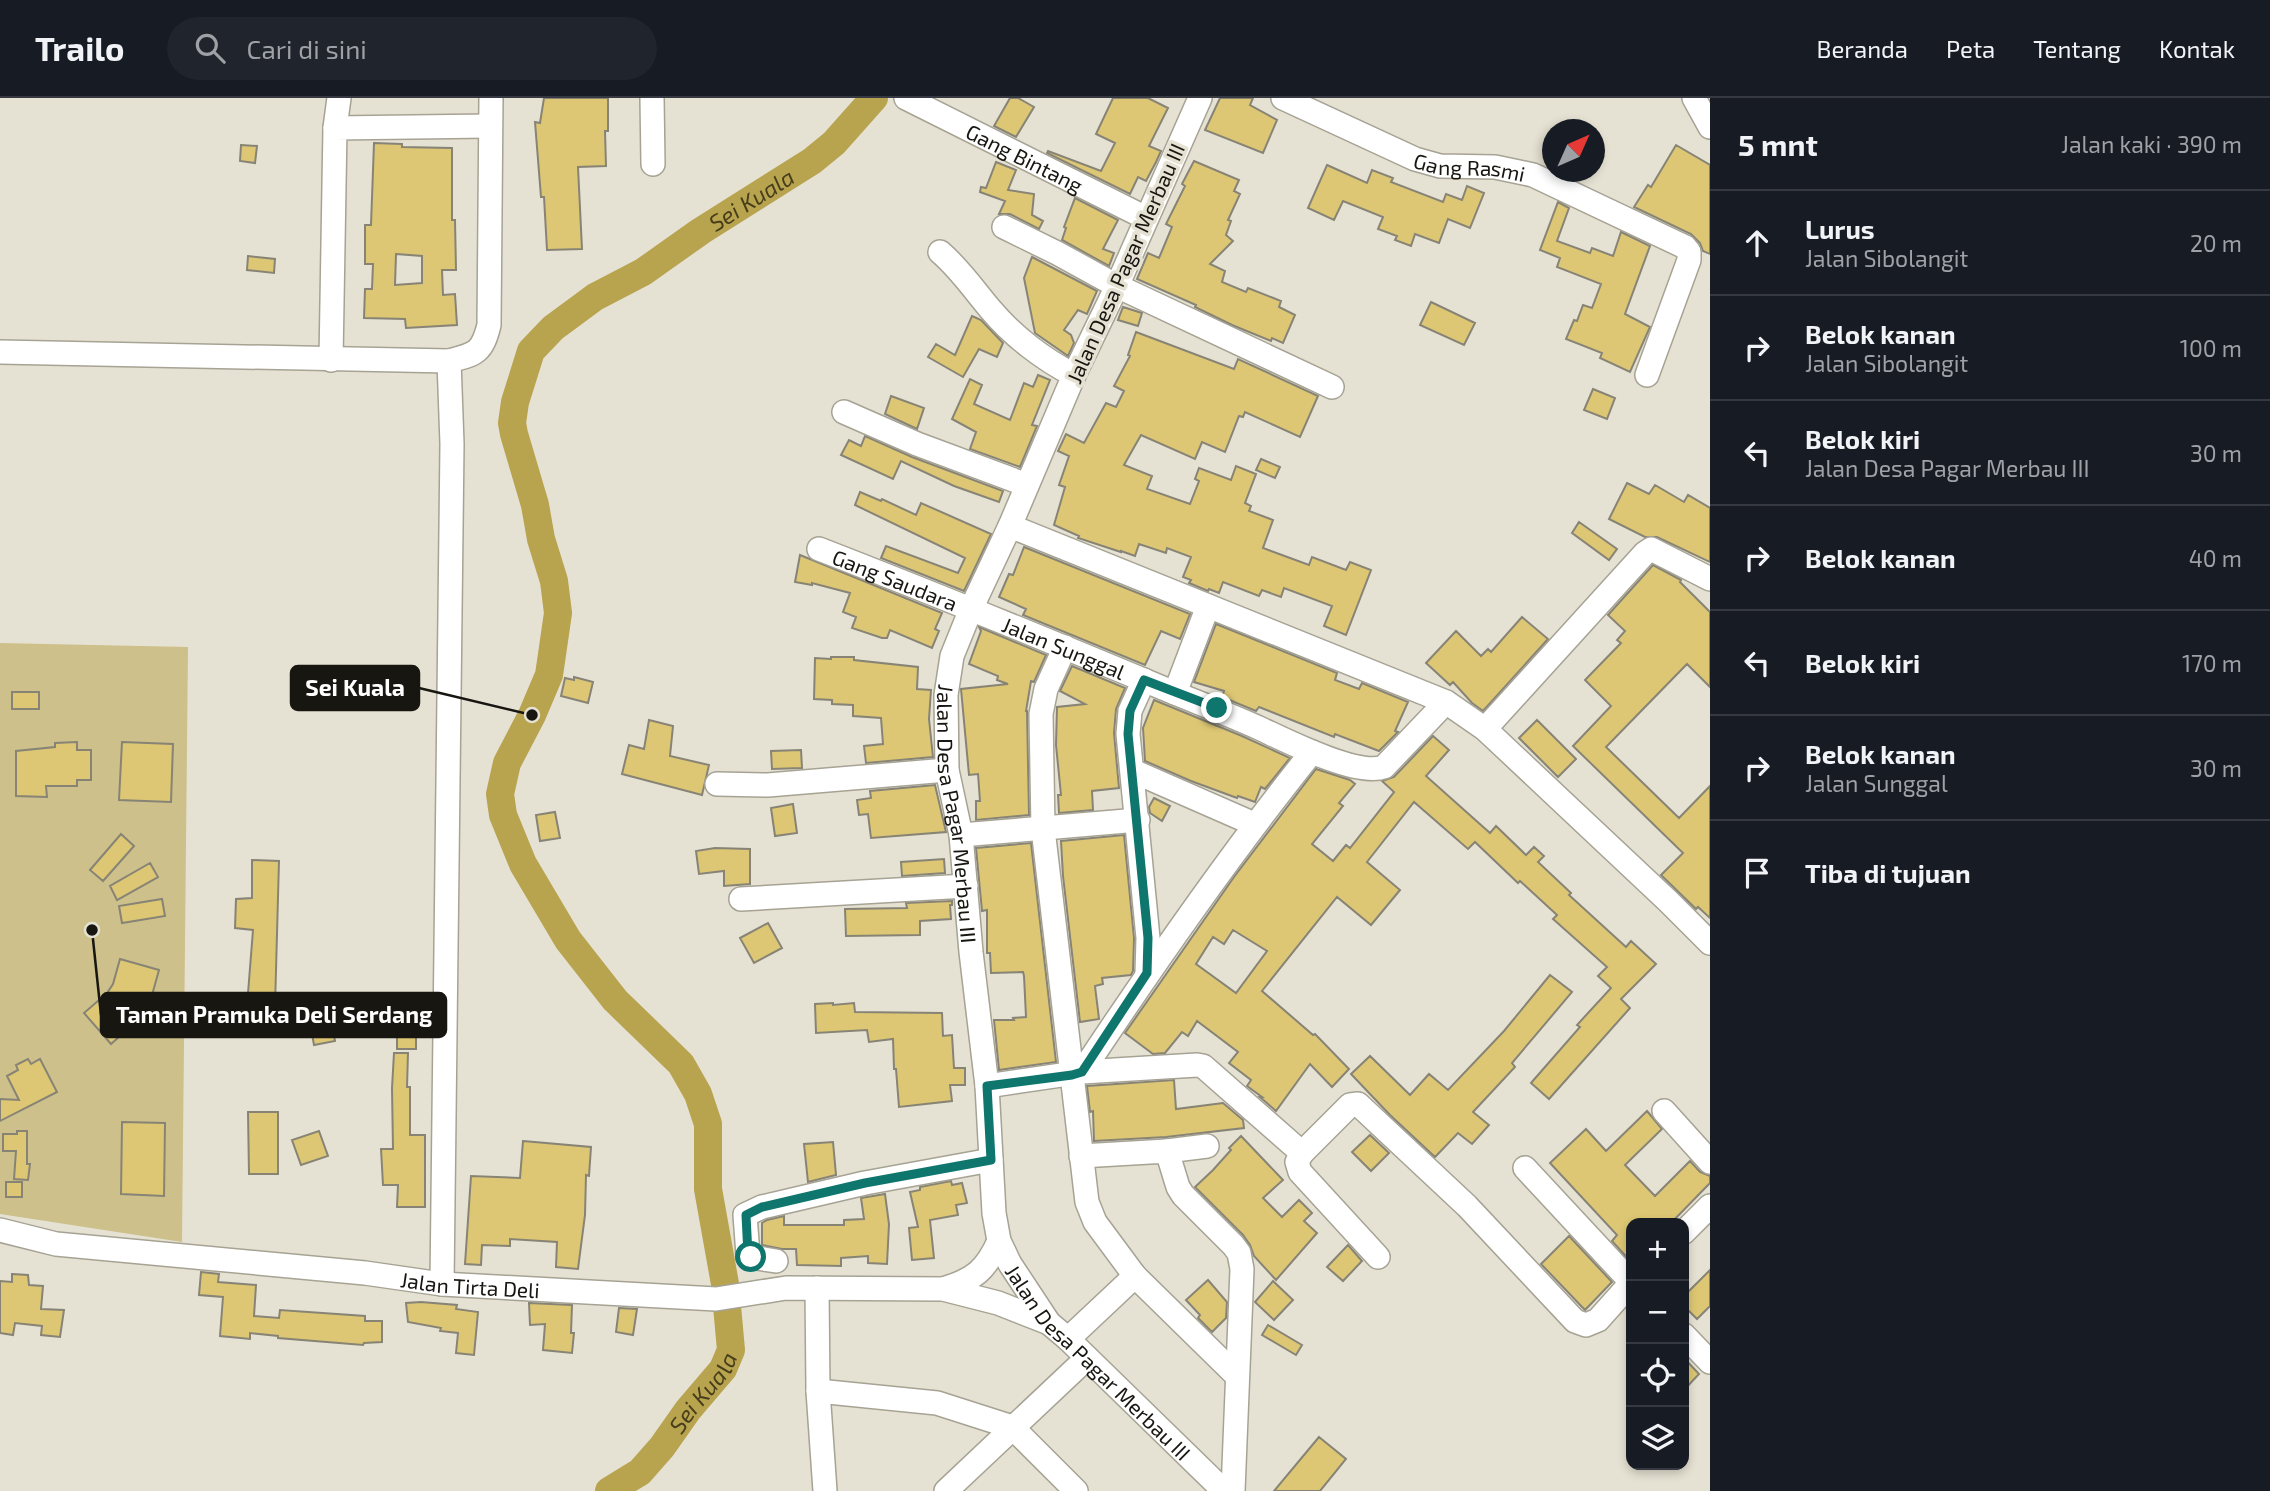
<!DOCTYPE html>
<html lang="id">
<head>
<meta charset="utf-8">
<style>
	:root { --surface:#171b24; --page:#20242c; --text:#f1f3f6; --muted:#9ea1a6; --line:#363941 }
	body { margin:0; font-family:"Exo 2",sans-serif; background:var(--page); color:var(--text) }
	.controls { position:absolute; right:21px; bottom:21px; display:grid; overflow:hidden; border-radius:14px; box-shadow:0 4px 10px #0003 }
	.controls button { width:63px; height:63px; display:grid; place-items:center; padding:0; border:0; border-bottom:2px solid var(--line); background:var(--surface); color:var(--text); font:35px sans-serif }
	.compass { position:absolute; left:1542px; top:21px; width:63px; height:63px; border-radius:50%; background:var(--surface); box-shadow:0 4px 10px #0003; rotate:45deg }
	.stop { position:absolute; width:21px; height:21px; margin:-16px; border:5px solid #0f766e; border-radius:50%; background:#fff }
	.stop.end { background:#0f766e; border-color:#fff; box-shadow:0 2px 7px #0008 }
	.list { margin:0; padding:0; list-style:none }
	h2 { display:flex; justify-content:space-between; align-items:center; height:91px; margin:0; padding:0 28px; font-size:30px }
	h2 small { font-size:23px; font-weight:400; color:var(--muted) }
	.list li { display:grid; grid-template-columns:46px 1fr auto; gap:21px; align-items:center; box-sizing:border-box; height:105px; padding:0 28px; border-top:2px solid var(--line) }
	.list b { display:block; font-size:26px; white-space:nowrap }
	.list p { margin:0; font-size:23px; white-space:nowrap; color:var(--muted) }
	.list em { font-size:23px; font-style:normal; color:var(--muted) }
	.icon { flex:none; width:38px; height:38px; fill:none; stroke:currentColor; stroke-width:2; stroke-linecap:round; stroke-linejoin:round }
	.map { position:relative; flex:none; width:1710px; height:1393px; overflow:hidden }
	header { display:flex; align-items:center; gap:42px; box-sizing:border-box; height:98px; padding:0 35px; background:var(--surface); border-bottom:2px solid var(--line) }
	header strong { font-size:33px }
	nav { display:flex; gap:38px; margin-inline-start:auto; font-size:24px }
	.search { width:490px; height:63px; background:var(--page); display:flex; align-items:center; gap:18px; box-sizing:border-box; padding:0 24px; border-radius:38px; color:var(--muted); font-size:26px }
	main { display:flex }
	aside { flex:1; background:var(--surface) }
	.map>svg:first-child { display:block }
</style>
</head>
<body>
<header>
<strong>Trailo</strong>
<div class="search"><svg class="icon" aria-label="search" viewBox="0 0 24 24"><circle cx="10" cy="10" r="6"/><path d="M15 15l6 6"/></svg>Cari di sini</div>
<nav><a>Beranda</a><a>Peta</a><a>Tentang</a><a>Kontak</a></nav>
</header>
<main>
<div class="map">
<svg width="1710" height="1393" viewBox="0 0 1710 1393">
	<rect width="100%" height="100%" fill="#e6e2d3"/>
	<path fill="#cdc08b" d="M0 545 188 549 182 1144 0 1116Z"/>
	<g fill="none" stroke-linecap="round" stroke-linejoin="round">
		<path stroke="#b8a34f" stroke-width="28" id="s1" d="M609 1393 640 1374 662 1349 688 1312 723 1271 731 1252 725 1186 708 1091V1026L698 996 681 966 615 902 568 842 523 766 503 717 500 696 507 665 532 617 549 577 558 515 554 483 541 441 535 407 514 336 512 325 515 304 531 253 553 230 595 199 643 174 701 133 812 63 834 45 874 0"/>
	</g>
	<path fill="#ddc774" stroke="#878476" stroke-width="2" fill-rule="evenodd" d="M544 0H608V33H605L606 68 578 69 582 151 547 152 544 99H541L535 24 540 25Z
		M1010 0H1018L1034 9 1016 39 994 28Z
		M1113 0H1148L1168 10 1149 48 1161 53 1156 64 1146 83 1138 79 1130 96 1047 55 1048 53 1101 73 1115 45 1096 36Z
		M1220 0H1253L1250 7 1277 22 1263 55 1205 32Z
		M374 45 402 46V49L452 50V122H455L456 172H442L443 197 455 196 457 227 406 230 405 221 364 220 365 191H372L373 166H365V127H371ZM396 156 422 158V185L395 187Z
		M241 47 257 48 255 65 240 63Z
		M1676 47 1710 67V156L1703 153 1700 145 1691 136 1634 109 1648 87 1651 89Z
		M1194 63 1239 82 1234 93 1240 96 1228 122 1231 123 1226 137 1233 143 1210 166 1225 173 1222 184 1246 194 1248 190 1281 203 1279 209 1295 217 1283 245 1272 240 1271 243 1232 227 1195 209 1196 207 1137 181 1148 155 1159 160 1172 129 1166 126 1185 88 1182 86Z
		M996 64 1016 72 1008 92 1034 96 1032 117 1043 123 1039 131 1010 116H999L1005 103 980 94 981 89 986 90Z
		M1327 67 1367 85 1372 72 1393 80 1391 84 1443 104 1446 96 1462 102 1467 88 1484 95 1470 130 1448 121 1439 145 1415 136 1411 148 1395 142 1397 138 1378 131 1383 119 1343 103 1334 122 1308 110Z
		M1075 100 1118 122 1103 151 1114 155 1109 168 1062 142 1066 130 1064 129Z
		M1558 104 1569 110 1557 143 1590 155 1592 150 1613 158 1621 134 1650 148 1625 216 1650 229 1630 274 1600 260 1602 255 1566 241 1574 222 1577 223 1583 207 1592 210 1601 186 1557 169 1560 160 1540 152Z
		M248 158 275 161 274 175 247 172Z
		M1032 159 1097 193 1087 216 1078 212 1064 232 1071 237 1074 245 1068 258 1035 235 1024 180Z
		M1431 204 1475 225 1464 247 1420 227Z
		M1123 209 1142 215 1138 228 1118 222Z
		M972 218 981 222 1003 245 997 259 979 251 963 279 928 259 936 246 955 257Z
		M1136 234 1234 271 1238 261 1318 298 1300 339 1245 314 1243 319 1239 318 1225 354 1202 344 1195 361 1141 337 1124 367 1152 378 1147 391 1190 406 1199 383 1195 381 1199 370 1231 382 1236 368 1256 376 1245 405 1251 408 1249 413 1273 422 1263 450 1309 467 1312 459 1346 472 1350 464 1371 472 1346 537 1324 528 1332 508 1284 490 1281 499 1262 492 1259 498 1223 484 1219 495 1209 491 1208 493 1189 485 1191 482 1183 479 1191 459 1167 450 1166 455 1139 446 1135 458 1121 453V454L1078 440 1079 438 1054 427 1065 389 1059 387 1069 358 1058 353 1066 336 1084 345 1106 305 1116 309 1124 293 1114 288 1130 258 1128 257Z
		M1038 277 1050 282 1032 327 1037 328 1020 369 970 351 976 334 952 321 970 281 982 287 974 306 1010 322 1024 285 1033 289Z
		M1593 291 1615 300 1607 321 1584 312Z
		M891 298 924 310 917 331 885 316Z
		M865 338 912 359 1003 393 999 404 954 388 901 363 893 381 841 357 849 342 861 348Z
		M1261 361 1280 369 1275 380 1256 372Z
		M1627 385 1649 396 1655 387 1684 404 1688 397 1710 410V464L1657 439H1645L1609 421Z
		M860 394 881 403 882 401 916 417 921 405 991 436 964 493 881 460 886 448 958 475 965 460 855 407Z
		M1579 424 1617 451 1609 462 1572 435Z
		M1024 449 1190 516 1180 541 1161 533 1145 567 1023 517 1026 511 999 499 1009 476 1013 477Z
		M800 457 942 515 935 531 939 533 932 550 890 532 887 540H882L852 530 856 519 843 514 850 495 812 485V487L795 484Z
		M1653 467 1681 482 1680 484 1710 514V589L1687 566 1606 649 1679 720 1710 688V820L1698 809 1696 811 1661 777 1683 755 1573 648 1611 608 1585 582 1621 545 1617 542 1625 533 1608 517Z
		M1522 519 1548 541 1483 613 1472 605 1453 584 1450 587 1426 565 1456 533 1481 558 1488 551 1491 554Z
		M1216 526 1337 575 1335 582 1359 591 1362 585 1408 604 1395 633 1398 634 1379 653 1335 636 1334 639 1259 609 1256 613 1222 599 1224 593 1194 584Z
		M979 529 1046 557 1034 584 1031 583 1026 613H1027L1029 717 976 722V703H980L978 676 969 677 961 591 1008 586 997 582 998 578 969 566 981 533Z
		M831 559H854V562L918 569 917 591 931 592 929 621 933 659 866 665 864 648 883 646 881 620 853 618V607L832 606V602L814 601 815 560 831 561Z
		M1072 568 1125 590 1116 611 1114 635 1119 690 1092 693 1093 712 1059 715 1058 697H1061L1056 647 1057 609 1085 606 1060 593Z
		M574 579 593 584 588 605 561 598 565 580 574 582Z
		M12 594H39V611H12Z
		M1154 602 1242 638 1290 660 1265 691 1261 689 1255 704 1238 698 1237 700 1191 683 1145 663 1143 630Z
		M649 622 673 628 670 658 709 667 702 697 622 676 629 647 644 651Z
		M1537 622 1576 661 1558 679 1519 640Z
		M1433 638 1449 652 1426 678 1490 735 1496 728 1526 757 1534 749 1544 758 1538 764 1571 795 1569 797 1626 849 1631 843 1656 866 1621 901 1630 910 1549 1001 1531 985 1580 929 1577 927 1611 890 1598 878 1607 869 1553 821 1557 817 1520 783 1518 785 1475 744 1468 751 1414 704 1367 764 1400 792 1371 827 1337 799 1262 893 1313 937 1315 936 1349 971 1332 989 1310 966 1276 1013 1260 999H1262L1247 988 1251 982 1229 965 1238 954 1197 923 1188 938 1182 934 1165 955 1153 956 1125 935 1234 779 1316 671 1350 682 1355 686 1339 705 1343 708 1312 746 1333 763 1346 747 1350 750 1394 694 1382 683 1394 679ZM1233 832 1267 853 1236 895 1196 866 1213 839 1224 846Z
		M77 644V652H91V682H77V688H46L47 699 16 698V653L55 649V645Z
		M122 644 173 646 171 704 119 702Z
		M801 652 802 670 772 671 771 653Z
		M935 687 946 734 871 740 868 716 859 717 857 702 871 700 870 693Z
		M1154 700 1170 708 1162 723 1150 715 1149 709Z
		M793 706 797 735 775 738 771 710Z
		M555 714 560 740 540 743 536 717Z
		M121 736 134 748 103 783 90 772Z
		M1124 737 1134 840 1133 873 1131 877 1102 880 1103 886 1095 888 1099 921 1080 924 1063 778 1061 743Z
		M1031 745 1056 964 999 972 994 922H1014L1013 920 1026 919 1024 878 1023 874 991 875 990 855H987V812L982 813 976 750Z
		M715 750 750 751V786L724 788V773L699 776 696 753Z
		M944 761 945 775 902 778 901 764Z
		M252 762 279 763 275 909 247 908 253 832 235 830 236 801 252 800Z
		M150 765 158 779 117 802 110 788Z
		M162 801 165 818 122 825 119 808Z
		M952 803V807H950L951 821 920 823V837L846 838 845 811 907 810 906 805Z
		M768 825 782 850 754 865 740 840Z
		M120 861 159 872 149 908 151 909 140 923 138 922 111 946 84 915 107 895 113 886Z
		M1550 877 1572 894 1512 965 1515 969 1473 1014 1489 1027 1472 1046 1458 1035 1435 1059 1390 1017 1351 976 1370 958 1410 997 1429 976 1448 992 1504 933Z
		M833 905V907L854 905 855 914 942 915 943 938 952 937 954 970H965V987H950L952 1003 899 1009 896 971H894L893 941 869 944 867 932 816 935 815 906Z
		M331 921 335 943 314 947 310 925Z
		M397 933H416V951H397Z
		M394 955H408L407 989H410V1037H425V1109H397L398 1087H383L381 1051H393L392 990Z
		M28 961 31 966 40 961 57 994 0 1023V1001L19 1002 7 978 18 972 16 967Z
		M1174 982 1176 1011 1223 1005 1243 1022 1244 1030 1166 1039 1094 1043 1093 1013 1090 1014 1087 988Z
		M1647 1013 1662 1031 1625 1067 1655 1098 1690 1063 1700 1074 1710 1078V1085L1671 1125H1631V1164L1612 1143 1617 1137 1550 1065 1586 1031 1606 1053Z
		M248 1014H278V1076H249Z
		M122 1024 165 1025 164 1098 121 1096Z
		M17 1033H27V1066H30L28 1082 14 1081 16 1053H3V1036H17Z
		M319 1033 328 1058 301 1067 292 1042Z
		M1370 1037 1389 1055 1371 1073 1352 1054Z
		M1241 1038 1283 1082 1263 1100 1282 1119 1299 1102 1312 1115 1304 1123 1317 1135 1276 1182 1254 1158 1250 1147 1243 1137 1195 1089 1213 1072 1231 1052 1229 1050Z
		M523 1043 591 1049 589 1078 586 1077 585 1117 578 1171 556 1169 557 1144 510 1141V1148L482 1147 481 1167 465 1166 471 1078 520 1080Z
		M833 1044 836 1077 808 1084 804 1046Z
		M951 1083 952 1087 962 1085 967 1105 956 1107 958 1117 930 1122 934 1160 912 1162 909 1130 918 1129 910 1094 920 1092V1089Z
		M6 1084H22V1099H6Z
		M885 1096 889 1126 887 1166 868 1165V1158L841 1160V1168L797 1167 796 1151H782L762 1147V1125L767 1122 784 1118V1127H844V1122L864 1121 861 1100Z
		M1569 1138 1612 1184 1585 1212 1541 1166Z
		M1348 1147 1362 1163 1343 1183 1327 1169Z
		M1710 1172V1208L1697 1221 1684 1208V1198Z
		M201 1174 219 1176 218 1184 256 1187 254 1218 279 1220 280 1212 365 1218V1223H382V1244L364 1245 363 1247 278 1240V1238L250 1235V1241L220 1238 223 1199 199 1197Z
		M12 1176 28 1177 29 1187 43 1188 41 1211 64 1212 60 1239 41 1237 42 1228 15 1225 13 1237 0 1235V1183L12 1184Z
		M1208 1182 1227 1204 1226 1220 1212 1234 1198 1220 1200 1217 1186 1202Z
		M1273 1183 1293 1202 1274 1222 1255 1204Z
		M421 1204 457 1207 456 1211 478 1214 474 1257 456 1255 458 1235 440 1233 441 1230 408 1224 406 1205Z
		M529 1205 572 1207 571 1235H574L572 1255 543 1252 545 1226 530 1227Z
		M619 1210 637 1211 633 1237 616 1234Z
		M1268 1227 1302 1247 1296 1257 1262 1237Z
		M1684 1260 1699 1276 1684 1292Z
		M1319 1339 1346 1361 1320 1393H1274Z"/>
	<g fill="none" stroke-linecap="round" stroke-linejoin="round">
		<g stroke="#a6a394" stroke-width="26">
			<g id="minor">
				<path d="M652 0 653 66"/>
				<path id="s2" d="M906 0 1146 120"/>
				<path id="s3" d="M1200 0 1117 188 1074 277 1010 428 971 511 952 558 946 597 947 672 961 737 971 854 987 988 994 1115 999 1143 1010 1166 1049 1225 1068 1241 1224 1393"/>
				<path id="s4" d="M1283 0 1415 61 1440 68 1495 69 1533 77 1685 149 1689 154V162L1647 277"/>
				<path d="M1694 0 1710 29"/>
				<path d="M335 30 339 0"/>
				<path d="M1004 129 1057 155 1117 188 1332 289"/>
				<path d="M940 154C960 171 974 192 991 212 1013 238 1044 262 1074 277"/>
				<path d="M0 254 449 263"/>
				<path d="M331 262 335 30 490 28"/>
				<path d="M844 314 917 346 1027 387"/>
				<path d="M1010 428 1446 604 1485 631 1668 803 1710 845"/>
				<path id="s5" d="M819 451C935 496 1050 543 1165 591 1196 604 1228 616 1259 630 1285 642 1357 679 1384 669L1446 604"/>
				<path d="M1065 549 1046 591 1041 616 1043 731 1087 1104 1095 1124 1135 1178 1237 1278"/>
				<path d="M1144 582 1130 613 1128 636 1148 840 1147 875"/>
				<path d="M1175 595 1208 508"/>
				<path d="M1485 631 1645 455 1651 451 1710 481"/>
				<path d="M1133 673 1254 726"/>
				<path d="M717 686 768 687 947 672"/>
				<path d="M961 737 1138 722"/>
				<path d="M741 801 966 788"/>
				<path d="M1082 974C1155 864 1230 756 1312 654"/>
				<path d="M987 988 1082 974 1197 967 1203 968 1302 1055 1297 1064 1300 1074 1378 1159"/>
				<path d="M1664 1013 1710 1064"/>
				<path d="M1167 1053 1207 1048"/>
				<path d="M1302 1055 1350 1007 1358 1006 1467 1108 1575 1223 1586 1227 1598 1222 1631 1185"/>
				<path d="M1081 1058 1167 1053 1178 1089 1183 1097 1233 1147 1239 1155 1242 1171 1233 1393"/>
				<path d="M1525 1070 1631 1184"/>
				<path id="s6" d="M0 1132 56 1146 365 1175 442 1186 716 1201 786 1190 943 1191 998 1205 1049 1225"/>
				<path d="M1684 1134 1710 1108"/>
				<path d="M776 1163 751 1159 748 1157 745 1117 762 1109 865 1085 991 1062"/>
				<path d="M442 1186 452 346 449 263C476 256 482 255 489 227L491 0"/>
				<path d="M817 1190 818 1293 825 1393"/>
				<path d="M943 1191C974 1182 986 1172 999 1143"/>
				<path d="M1684 1237 1710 1264"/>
				<path d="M1068 1241 1135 1178"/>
				<path d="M818 1293 937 1305 1012 1329 1076 1393"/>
				<path d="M946 1393 1087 1260"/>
			</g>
		</g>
		<use href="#minor" stroke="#fff" stroke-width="23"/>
	</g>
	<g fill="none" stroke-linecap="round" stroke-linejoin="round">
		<path stroke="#0f766e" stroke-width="9" d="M751 1159 748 1157 746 1117 762 1109 865 1085 991 1062 987 988 1072 977 1082 974 1147 875 1148 840 1128 636 1130 613 1144 582 1217 610"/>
	</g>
	<g text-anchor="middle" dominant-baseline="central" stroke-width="7" stroke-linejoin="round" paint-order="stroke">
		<g font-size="21" fill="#181611" stroke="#e6e2d3">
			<text stroke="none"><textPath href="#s2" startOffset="133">Gang Bintang</textPath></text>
			<text stroke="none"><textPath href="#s4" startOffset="201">Gang Rasmi</textPath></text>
			<text transform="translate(1125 165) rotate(-66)">Jalan Desa Pagar Merbau III</text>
			<text stroke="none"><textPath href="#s5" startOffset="82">Gang Saudara</textPath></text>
			<text stroke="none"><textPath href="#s5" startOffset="264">Jalan Sunggal</textPath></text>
			<text stroke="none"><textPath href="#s3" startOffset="770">Jalan Desa Pagar Merbau III</textPath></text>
			<text stroke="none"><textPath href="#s6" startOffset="474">Jalan Tirta Deli</textPath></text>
			<text stroke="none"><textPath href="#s3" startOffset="1358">Jalan Desa Pagar Merbau III</textPath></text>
		</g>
		<g font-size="23" font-style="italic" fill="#473e1a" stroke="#e6e2d3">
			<text stroke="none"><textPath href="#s1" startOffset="1545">Sei Kuala</textPath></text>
			<text stroke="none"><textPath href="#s1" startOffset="138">Sei Kuala</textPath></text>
		</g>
	</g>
	<path fill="none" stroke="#181611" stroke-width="2.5" d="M532 617L419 590M92 832L101 917"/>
	<g fill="#181611" stroke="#e6e2d3" stroke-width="2.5">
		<circle cx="532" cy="617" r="7"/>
		<circle cx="92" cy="832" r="7"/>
	</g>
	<g fill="#181611" stroke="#181611" stroke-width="2.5">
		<rect x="291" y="568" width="128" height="44" rx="7"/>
		<rect x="101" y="895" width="345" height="44" rx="7"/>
	</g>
	<g font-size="23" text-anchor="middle" font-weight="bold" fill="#fff">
		<text x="355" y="598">Sei Kuala</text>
		<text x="274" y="925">Taman Pramuka Deli Serdang</text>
	</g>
</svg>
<div class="controls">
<button>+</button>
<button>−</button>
<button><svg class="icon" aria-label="locate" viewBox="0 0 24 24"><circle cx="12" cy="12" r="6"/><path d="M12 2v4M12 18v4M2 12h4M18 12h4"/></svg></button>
<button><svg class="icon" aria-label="layers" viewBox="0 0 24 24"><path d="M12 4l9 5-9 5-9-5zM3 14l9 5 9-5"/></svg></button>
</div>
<svg class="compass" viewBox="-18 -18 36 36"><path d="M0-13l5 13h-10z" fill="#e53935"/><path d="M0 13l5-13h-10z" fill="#9ea1a6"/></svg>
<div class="stop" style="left:751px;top:1159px"></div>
<div class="stop end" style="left:1217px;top:610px"></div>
</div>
<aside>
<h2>5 mnt<small>Jalan kaki · 390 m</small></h2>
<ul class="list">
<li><svg class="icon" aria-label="ahead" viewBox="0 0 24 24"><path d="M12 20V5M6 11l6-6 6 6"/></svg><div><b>Lurus</b><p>Jalan Sibolangit</p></div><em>20 m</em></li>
<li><svg class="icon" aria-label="right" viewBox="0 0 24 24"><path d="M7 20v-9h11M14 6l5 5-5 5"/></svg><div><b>Belok kanan</b><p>Jalan Sibolangit</p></div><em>100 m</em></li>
<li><svg class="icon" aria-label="left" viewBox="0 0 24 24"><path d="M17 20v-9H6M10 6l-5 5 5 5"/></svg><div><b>Belok kiri</b><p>Jalan Desa Pagar Merbau III</p></div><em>30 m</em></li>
<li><svg class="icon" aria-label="right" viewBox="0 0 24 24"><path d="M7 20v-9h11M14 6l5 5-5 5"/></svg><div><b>Belok kanan</b></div><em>40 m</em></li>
<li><svg class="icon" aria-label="left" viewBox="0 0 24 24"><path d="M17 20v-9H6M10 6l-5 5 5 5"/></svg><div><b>Belok kiri</b></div><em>170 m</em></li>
<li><svg class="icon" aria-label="right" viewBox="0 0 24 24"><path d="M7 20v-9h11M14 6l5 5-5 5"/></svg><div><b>Belok kanan</b><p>Jalan Sunggal</p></div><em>30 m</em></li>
<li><svg class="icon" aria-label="arrive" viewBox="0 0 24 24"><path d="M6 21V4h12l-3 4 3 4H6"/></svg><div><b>Tiba di tujuan</b></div></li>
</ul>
</aside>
</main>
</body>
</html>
